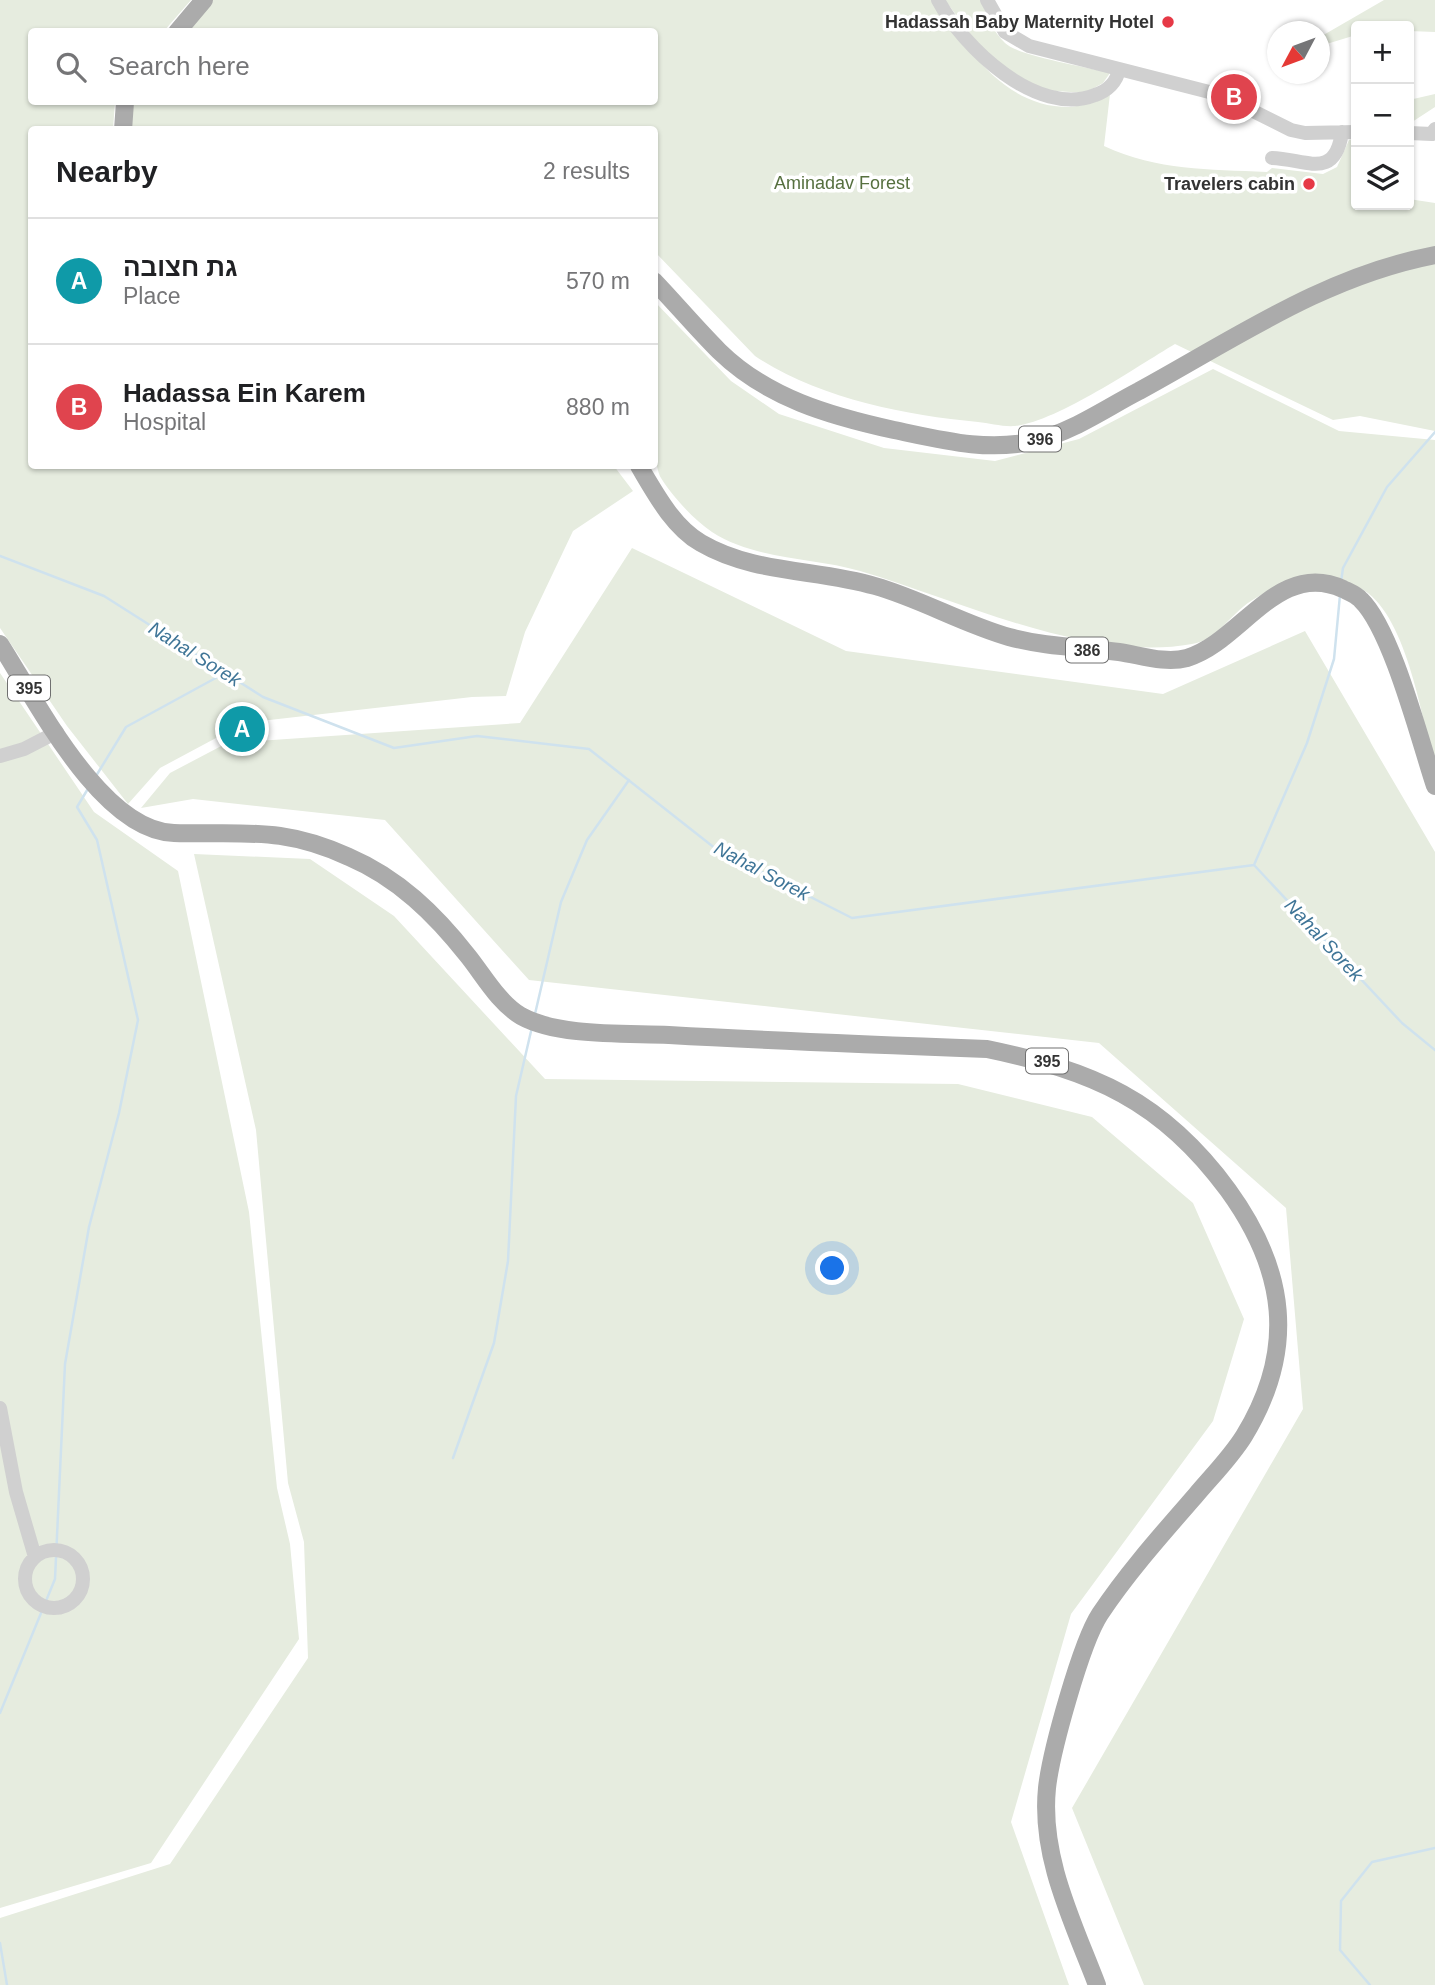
<!DOCTYPE html>
<html lang="en">
<head>
<meta charset="utf-8">
<style>
	:root { --surface:#fff; --page:#f2f2f2; --text:#202124; --muted:#757577; --line:#e0e0e0; --accent:#0f766e }
	body { margin:0; font-family:Arial,"Noto Sans Hebrew",sans-serif; background:var(--page); color:var(--text) }
	.controls { position:absolute; right:21px; top:21px; display:grid; overflow:hidden; border-radius:7px; box-shadow:0 2px 5px #0004 }
	.controls button { width:63px; height:63px; display:grid; place-items:center; padding:0; border:0; border-bottom:2px solid var(--line); background:var(--surface); color:var(--text); font:35px sans-serif }
	.compass { position:absolute; left:1267px; top:21px; width:63px; height:63px; border-radius:50%; background:var(--surface); box-shadow:0 2px 5px #0004; rotate:229deg }
	.you { position:absolute; left:833px; top:1269px; width:24px; height:24px; margin:-18px; border:5px solid #fff; border-radius:50%; background:#1a73e8; box-shadow:0 0 0 10px #1a73e833 }
	.badge { display:grid; place-items:center; width:46px; height:46px; border-radius:50%; background:var(--accent); color:#fff; font-size:23px; font-weight:700 }
	.pin { position:absolute; translate:-50% -50%; border:4px solid #fff; box-shadow:0 2px 7px #0006 }
	.list { margin:0; padding:0; list-style:none }
	h2 { display:flex; justify-content:space-between; align-items:center; height:91px; margin:0; padding:0 28px; font-size:30px }
	h2 small { font-size:23px; font-weight:400; color:var(--muted) }
	.list li { display:grid; grid-template-columns:46px 1fr auto; gap:21px; align-items:center; box-sizing:border-box; height:126px; padding:0 28px; border-top:2px solid var(--line) }
	.list b { display:block; font-size:26px; white-space:nowrap }
	.list p { margin:0; font-size:23px; white-space:nowrap; color:var(--muted) }
	.list em { font-size:23px; font-style:normal; color:var(--muted) }
	.icon { flex:none; width:38px; height:38px; fill:none; stroke:currentColor; stroke-width:2; stroke-linecap:round; stroke-linejoin:round }
	.map { position:relative; flex:none; width:1435px; height:1985px; overflow:hidden }
	.search { position:absolute; background:var(--surface); box-shadow:0 2px 5px #0004; left:28px; top:28px; width:630px; height:77px; display:flex; align-items:center; gap:18px; box-sizing:border-box; padding:0 24px; border-radius:7px; color:var(--muted); font-size:26px }
	.panel { position:absolute; background:var(--surface); box-shadow:0 2px 5px #0004; left:28px; top:126px; width:630px; height:343px; border-radius:7px }
	.map>svg:first-child { display:block }
</style>
</head>
<body>
<div class="map">
<svg width="1435" height="1985" viewBox="0 0 1435 1985">
	<rect width="100%" height="100%" fill="#fff"/>
	<path fill="#e6ecdf" d="M0 0H191L164 31 32 32V102H115L113 129 32 130V466H614L633 491 573 531 525 632 506 696 472 697 244 723 160 768 128 804 67 726 0 628Z
		M209 0H934C967 48 1003 107 1069 107 1082 107 1098 98 1110 94L1104 146C1159 171 1207 169 1267 172L1272 168 1323 174 1337 167 1349 140 1356 139V205H1409V199L1435 203V431L1360 416 1333 420 1175 344C1136 367 1058 421 1015 426 1003 427 989 423 978 422 904 415 818 398 755 356L655 252 654 130H129L134 102H654V32L184 31Z
		M945 0H981C987 15 993 32 1005 43 1018 56 1088 67 1110 73L1103 83 1085 93 1041 90 988 58Z
		M1384 0H1435V32L1409 31V26H1356V35L1320 46V37Z
		M1435 94V107L1409 124V100Z
		M655 302 731 381 779 414 884 448 995 461 1079 439 1213 369 1339 431 1435 440V768C1422 720 1407 612 1360 588 1328 571 1280 582 1251 601 1230 614 1218 640 1192 644 1088 663 959 600 860 571 812 557 755 560 712 532 694 520 673 497 661 478 648 456 655 336 655 302Z
		M632 548 846 651 1163 694 1305 631 1435 852V1985H1144L1072 1808 1303 1409 1286 1208 1099 1043 529 980 385 820 193 799 141 808 170 773 227 743 520 723Z
		M0 673 94 812 178 871 249 1212 277 1488 290 1544 299 1639 151 1863 0 1908Z
		M194 854 310 859 394 916 545 1079 958 1084 1092 1117 1193 1203 1244 1319 1213 1421 1071 1614 1011 1822 1069 1985H0V1918L170 1864 308 1658 304 1542 288 1483 256 1130Z"/>
	<g fill="none" stroke-linecap="round" stroke-linejoin="round">
		<path stroke="#cfe2ee" stroke-width="2.5" d="M0 556 104 596 263 697 394 748 477 736 589 749 716 849 852 918 1254 865 1402 1023 1435 1050
			M1341 582 1343 568 1387 487 1435 432
			M96 776 126 727 223 674
			M1254 865 1307 743 1334 659 1340 595
			M535 1014 561 902 587 840 629 780
			M453 1458 494 1343 508 1261 516 1096 532 1027
			M0 1713 55 1579 65 1364 89 1227 119 1113 138 1020 97 840 77 807 89 787
			M0 1943 7 1985
			M1370 1985 1340 1950 1341 1901 1372 1862 1435 1848"/>
		<path stroke="#d0d0d0" stroke-width="14" d="M938 0C963 47 1037 118 1095 95 1107 91 1117 82 1119 69
			M987 0 1005 32 1029 46 1221 95 1291 130 1305 133 1356 132
			M1409 133 1432 134 1435 129
			M1272 158C1306 159 1335 181 1342 132
			M0 756 24 749 57 732
			M0 1408 16 1492 35 1557
			M25 1579a29 29 0 1 1 58 0a29 29 0 1 1-58 0Z"/>
		<path stroke="#ababab" stroke-width="18" d="M177 32 204 0
			M123 130 125 102
			M654 281C676 304 696 328 719 351 767 398 830 416 894 430 942 440 986 452 1035 441 1072 432 1106 408 1139 391 1236 338 1325 276 1435 255
			M639 466C655 493 673 527 701 543 754 574 818 569 875 586 921 599 963 624 1009 637 1046 647 1081 647 1119 652 1140 655 1165 664 1187 658 1241 642 1278 559 1343 589 1349 592 1357 595 1361 600 1392 630 1420 741 1435 786
			M0 644C36 700 101 831 174 833 245 835 281 826 349 857 398 878 435 914 468 956 484 976 498 1002 521 1016 559 1037 626 1033 669 1035 775 1041 881 1045 987 1049 1093 1071 1162 1100 1228 1190 1286 1270 1297 1349 1244 1436 1231 1457 1212 1476 1196 1495 1162 1534 1128 1572 1100 1614 1081 1643 1051 1752 1047 1788 1040 1857 1073 1922 1097 1985"/>
	</g>
	<g fill="#e63946" stroke="#fff" stroke-width="2.5">
		<circle cx="1168" cy="22" r="7"/>
		<circle cx="1309" cy="184" r="7"/>
	</g>
	<g text-anchor="middle" dominant-baseline="central" stroke-width="7" stroke-linejoin="round" paint-order="stroke">
		<g fill="#fff" stroke="#707070" stroke-width="2">
			<rect x="1019" y="426.5" width="42" height="25" rx="5"/>
			<rect x="1066" y="637.5" width="42" height="25" rx="5"/>
			<rect x="8" y="675.5" width="42" height="25" rx="5"/>
			<rect x="1026" y="1048.5" width="42" height="25" rx="5"/>
		</g>
		<g font-size="16" font-weight="bold" fill="#333">
			<text x="1040" y="439">396</text>
			<text x="1087" y="650">386</text>
			<text x="29" y="688">395</text>
			<text x="1047" y="1061">395</text>
		</g>
		<g font-size="18" font-weight="bold" fill="#333" stroke="#fff" text-anchor="end">
			<text x="1154" y="22">Hadassah Baby Maternity Hotel</text>
			<text x="1295" y="184">Travelers cabin</text>
		</g>
		<g font-size="18" fill="#56703f" stroke="#fff">
			<text x="842" y="183">Aminadav Forest</text>
		</g>
		<g font-size="19" font-style="italic" fill="#3f7597" stroke="#fff">
			<text transform="translate(195 654) rotate(32)">Nahal Sorek</text>
			<text transform="translate(762 871) rotate(28)">Nahal Sorek</text>
			<text transform="translate(1324 940) rotate(47)">Nahal Sorek</text>
		</g>
	</g>
</svg>
<div class="controls">
<button>+</button>
<button>−</button>
<button><svg class="icon" aria-label="layers" viewBox="0 0 24 24"><path d="M12 4l9 5-9 5-9-5zM3 14l9 5 9-5"/></svg></button>
</div>
<svg class="compass" viewBox="-18 -18 36 36"><path d="M0-13l5 13h-10z" fill="#e53935"/><path d="M0 13l5-13h-10z" fill="#757577"/></svg>
<div class="you"></div>
<div class="pin badge" style="left:242px;top:729px;background:#0f9aa8">A</div>
<div class="pin badge" style="left:1234px;top:97px;background:#e0444e">B</div>
<div class="search"><svg class="icon" aria-label="search" viewBox="0 0 24 24"><circle cx="10" cy="10" r="6"/><path d="M15 15l6 6"/></svg>Search here</div>
<section class="panel">
<h2>Nearby<small>2 results</small></h2>
<ul class="list">
<li><span class="badge" style="background:#0f9aa8">A</span><div><b>גת חצובה</b><p>Place</p></div><em>570 m</em></li>
<li><span class="badge" style="background:#e0444e">B</span><div><b>Hadassa Ein Karem</b><p>Hospital</p></div><em>880 m</em></li>
</ul>
</section>
</div>
</body>
</html>
